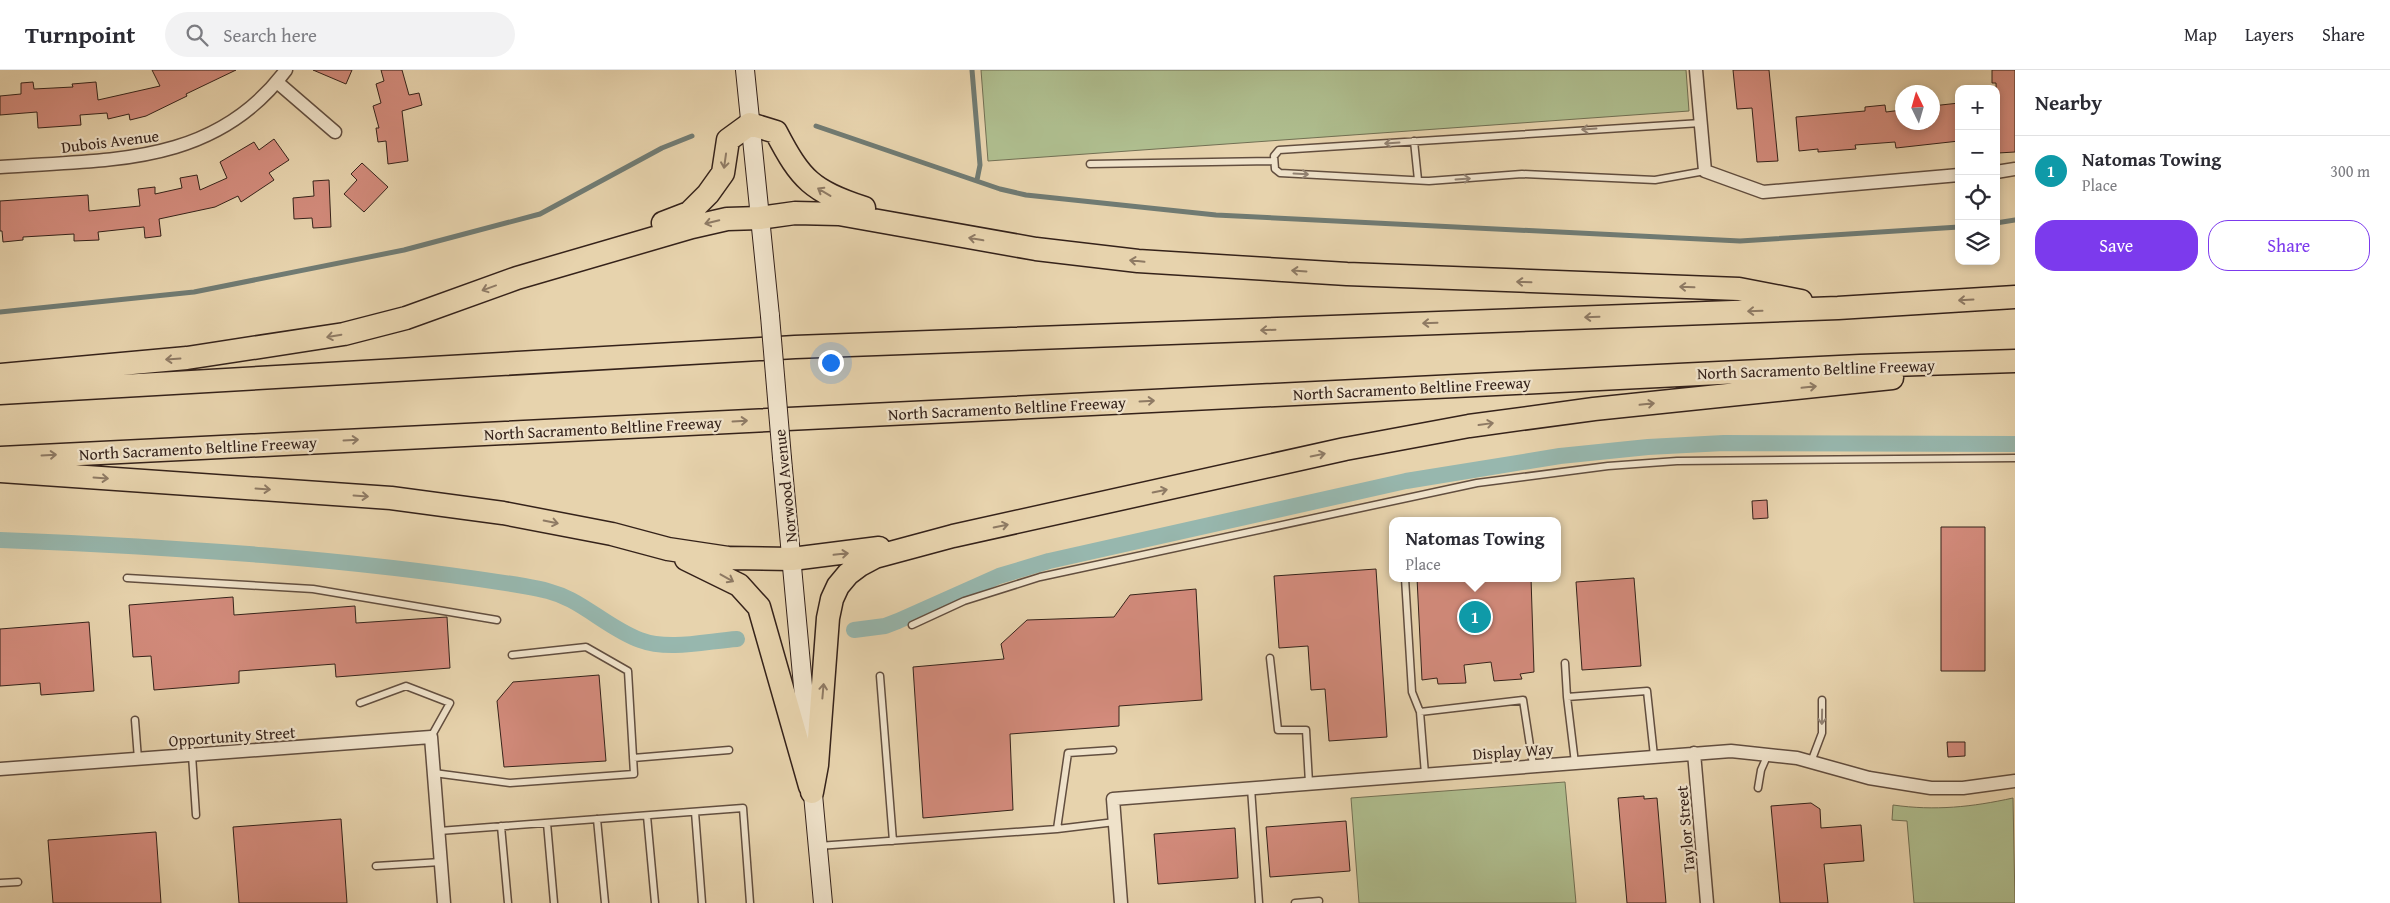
<!DOCTYPE html>
<html lang="en">
<head>
<meta charset="utf-8">
<style>
	:root { --surface:#fff; --page:#f2f2f3; --text:#2b2b33; --muted:#7c7c81; --line:#e1e1e2; --accent:#7c3aed }
	body { margin:0; font-family:"Gentium Book Plus",serif; background:var(--page); color:var(--text) }
	.controls { position:absolute; right:15px; top:15px; display:grid; overflow:hidden; border-radius:10px; box-shadow:0 2px 8px #0003 }
	.controls button { width:45px; height:45px; display:grid; place-items:center; padding:0; border:0; border-bottom:1px solid var(--line); background:var(--surface); color:var(--text); font:25px sans-serif }
	.compass { position:absolute; left:1895px; top:15px; width:45px; height:45px; border-radius:50%; background:var(--surface); box-shadow:0 2px 8px #0003; rotate:355deg }
	.you { position:absolute; left:830px; top:292px; width:18px; height:18px; margin:-12px; border:4px solid #fff; border-radius:50%; background:#1a73e8; box-shadow:0 0 0 8px #1a73e833 }
	.badge { display:grid; place-items:center; width:32px; height:32px; border-radius:50%; background:var(--accent); color:#fff; font-size:16px; font-weight:700 }
	.pin { position:absolute; translate:-50% -50%; border:2px solid #fff; box-shadow:0 1px 5px #0006 }
	.popup { position:absolute; left:1389px; top:447px; width:172px; height:65px; box-sizing:border-box; display:grid; place-content:center; border-radius:10px; background:var(--surface); filter:drop-shadow(0 1px 4px #0005); font-size:16px; white-space:nowrap; color:var(--muted) }
	.popup b { font-size:19px; color:var(--text) }
	.popup::after { content:''; position:absolute; left:50%; top:100%; margin-left:-10px; border:10px solid transparent; border-top-color:var(--surface) }
	.list { margin:0; padding:0; list-style:none }
	h2 { display:flex; justify-content:space-between; align-items:center; height:65px; margin:0; padding:0 20px; font-size:21px }
	h2 small { font-size:16px; font-weight:400; color:var(--muted) }
	.list li { display:grid; grid-template-columns:32px 1fr auto; gap:15px; align-items:center; box-sizing:border-box; height:70px; padding:0 20px; border-top:1px solid var(--line) }
	.list b { display:block; font-size:19px; white-space:nowrap }
	.list p { margin:0; font-size:16px; white-space:nowrap; color:var(--muted) }
	.list em { font-size:16px; font-style:normal; color:var(--muted) }
	.actions { display:flex; gap:10px; padding:15px 20px }
	.actions a { flex:1; padding:11px 0; border:1px solid var(--accent); border-radius:20px; text-align:center; font-size:18px; color:var(--accent) }
	.actions .main { background:var(--accent); color:#fff }
	.icon { flex:none; width:28px; height:28px; fill:none; stroke:currentColor; stroke-width:2; stroke-linecap:round; stroke-linejoin:round }
	.map { position:relative; flex:none; width:2015px; height:833px; overflow:hidden }
	header { display:flex; align-items:center; gap:30px; box-sizing:border-box; height:70px; padding:0 25px; background:var(--surface); border-bottom:1px solid var(--line) }
	header strong { font-size:24px }
	nav { display:flex; gap:28px; margin-inline-start:auto; font-size:18px }
	.search { width:350px; height:45px; background:var(--page); display:flex; align-items:center; gap:12px; box-sizing:border-box; padding:0 18px; border-radius:28px; color:var(--muted); font-size:19px }
	main { display:flex }
	aside { flex:1; background:var(--surface) }
	.map>svg:first-child { display:block }
</style>
</head>
<body>
<header>
<strong>Turnpoint</strong>
<div class="search"><svg class="icon" aria-label="search" viewBox="0 0 24 24"><circle cx="10" cy="10" r="6"/><path d="M15 15l6 6"/></svg>Search here</div>
<nav><a>Map</a><a>Layers</a><a>Share</a></nav>
</header>
<main>
<div class="map">
<svg width="2015" height="833" viewBox="0 0 2015 833">
	<rect width="100%" height="100%" fill="#e7d3ad"/>
	<filter id="stains"><feTurbulence type="fractalNoise" baseFrequency=".004" numOctaves="4"/><feColorMatrix values="0 0 0 0 .2 0 0 0 0 .09 0 0 0 0 .02 0 0 0 .5 -.17"/></filter>
	<radialGradient id="worn" r=".72"><stop offset=".6" stop-color="#630" stop-opacity="0"/><stop offset="1" stop-color="#630" stop-opacity=".3"/></radialGradient>
	<path fill="#afbe8f" stroke="#727054" d="M981 0H1686L1689 41 988 91Z
		M1565 712 1576 833H1359L1351 728Z
		M2013 728 2015 833H1914L1907 751 1892 750 1893 735C1935 741 1972 737 2013 728Z"/>
	<g fill="none" stroke-linecap="round" stroke-linejoin="round">
		<path stroke="#707b73" stroke-width="5" d="M972 0 980 95 977 110
			M816 56 1000 119 1026 125 1216 145 1740 171 1959 157
			M1996 153 2015 150
			M0 242 194 222 404 180 540 144 662 78 692 66"/>
		<path stroke="#97b7ae" stroke-width="16" d="M0 470C175 477 351 488 524 516 541 519 556 522 571 530 594 542 615 561 640 570 669 581 707 571 737 569
			M854 560 885 556 898 551 999 506 1049 491 1406 411 1560 386 1648 377 1724 373 2015 374"/>
	</g>
	<path fill="#d38b7c" stroke="#35221a" d="M152 0H236L186 24 187 26 146 46 130 50 129 44 108 49 107 43 80 45 81 55 38 58 37 42 0 45V26L21 24V13L33 12 34 19 73 17 72 14 96 12 98 30 160 16Z
		M313 0H352L346 14Z
		M381 0H402L409 25 419 23 422 35 402 41 408 91 388 94 386 71 378 72 376 58H379L373 36 381 33 376 14 384 11Z
		M1733 0H1769L1778 91 1757 92 1752 38 1737 39Z
		M1992 0H2015V82L1998 83 1996 13H1992Z
		M1959 33V71L1896 78 1895 72 1855 75 1856 79 1818 82V79L1799 81 1796 47 1865 41V37L1885 35 1886 42 1902 40V52H1932V36Z
		M274 69 289 90 269 103 274 110 241 132 238 126 215 137 159 149 161 166 145 168 144 157 98 162 99 170 74 171V164L23 167V170L3 172 2 161H0V131L88 125 89 141 140 136 138 119 155 117V124L182 118 180 108 197 105 200 120 227 108 220 92 254 72 259 80Z
		M362 93 388 117 364 142 344 124 357 110 351 104Z
		M329 110 331 157 313 158 312 148 294 149 293 128 314 126 313 111Z
		M1767 430 1768 448 1753 449 1752 431Z
		M1941 457H1985V601H1941Z
		M1376 499 1387 667 1329 671 1325 619 1311 620 1308 576 1279 578 1274 506Z
		M1417 508H1531L1534 602 1520 604 1522 609 1494 611 1491 592 1464 595 1466 613 1438 614 1437 608 1422 610Z
		M1634 508 1641 596 1582 600 1576 512Z
		M1196 519 1202 630 1119 636V656L1010 664 1013 740 923 748 913 597 1004 589 1001 574 1027 550 1114 547 1130 525Z
		M233 527 234 545 355 536 356 553 447 547 450 598 336 607 335 594 239 601V613L154 620 151 586 133 587 129 535Z
		M89 552 94 621 41 625 40 613 0 616V559Z
		M599 605 606 691 504 697 497 631 513 612Z
		M1947 672H1965V686L1948 687Z
		M1644 726V729L1657 728 1666 833H1627L1618 728Z
		M1811 733 1820 739 1821 758 1861 755 1864 791 1824 794 1828 833H1780L1771 736Z
		M341 749 347 833H239L233 757Z
		M1346 751 1350 801 1270 807 1266 757Z
		M1235 758 1238 808 1158 814 1154 764Z
		M156 762 161 833H53L48 770Z"/>
	<g fill="none" stroke-linecap="round" stroke-linejoin="round">
		<g stroke="#624e3f" stroke-width="9">
			<path id="service" d="M1701 53 1279 80 1274 86 1275 99 1280 103 1429 111 1522 104 1655 110 1705 101
				M1414 71 1418 110
				M1090 94 1274 91
				M127 508 313 519 497 550
				M1405 508 1412 622 1420 642 1425 704
				M912 555 964 531 1040 507 1477 413 1608 396 1677 391 2015 388
				M1270 588 1278 660H1306L1309 713
				M1565 593 1567 627
				M880 606 893 771
				M360 633 406 616 450 633 431 667
				M1420 642 1523 630 1533 695
				M135 650 138 689
				M192 685 196 745
				M633 688 729 680
				M1811 692 1822 663V630
				M1575 693 1567 627 1647 621 1654 686
				M434 703 510 713 634 704 628 601 586 577 512 585
				M1251 718 1259 833
				M1758 718 1761 700 1768 684
				M695 742 702 833
				M647 746 655 833
				M597 749 605 833
				M547 753 554 833
				M501 756 508 833
				M1057 759 1115 752
				M439 761 743 738 750 833
				M818 776 1057 759 1068 683 1113 680
				M376 796 441 792
				M0 813 18 812
				M1295 833 1319 831"/>
		</g>
		<g stroke="#624e3f" stroke-width="15">
			<path id="minor" d="M1696 0 1705 101 1763 122 1959 105
				M277 12 335 62
				M0 97C108 89 214 97 286 0
				M1996 102 2015 99
				M1694 683 1707 833
				M0 699 431 667 444 833
				M1121 833 1113 729 1731 681 1797 688 1869 708 1931 718H1963L2015 711"/>
		</g>
		<g stroke="#35221a" stroke-width="20">
			<path id="secondary" d="M745 0 770 246
				M782 388 823 833"/>
		</g>
		<g stroke="#35221a" stroke-width="25">
			<path id="motorway" d="M663 153 689 143 708 124 723 103 728 70 750 54 776 62C801 110 812 121 864 138
				M0 305 187 288 344 264 406 248 517 208 692 157 727 149 760 148 795 143 839 144 1036 179 1138 191 1347 204 1739 219 1801 231
				M0 323 795 277 1838 238 2015 227
				M0 388 1860 296 2015 291
				M0 401 391 428 503 443 612 464 668 479 728 488 792 489 879 478
				M686 489 739 515 759 537 810 716
				M812 722 817 695 828 548 832 529 838 516 848 504 860 495 875 487 953 466 1345 379 1469 356 1594 339 1892 308"/>
		</g>
		<use href="#service" stroke="#efe2ca" stroke-width="6"/>
		<use href="#minor" stroke="#efe2ca" stroke-width="12"/>
		<use href="#secondary" stroke="#efe2ca" stroke-width="18"/>
		<use href="#motorway" stroke="#e7d3ad" stroke-width="22"/>
		<g stroke="#35221a" stroke-width="20" stroke-linecap="butt">
			<path id="secondary-bridge" d="M770 246 782 388"/>
		</g>
		<use href="#secondary-bridge" stroke="#efe2ca" stroke-width="18"/>
	</g>
	<defs><path id="oneway-shaft" d="M-6 0H5M1.5-3L5.5 0L1.5 3" fill="none" stroke-width="1.6" stroke-linecap="round" stroke-linejoin="round" transform="scale(1.25)"/></defs>
	<g stroke="#928272">
		<use href="#oneway-shaft" transform="translate(1589 59) rotate(176)"/>
		<use href="#oneway-shaft" transform="translate(1392 73) rotate(176)"/>
		<use href="#oneway-shaft" transform="translate(1301 104) rotate(3)"/>
		<use href="#oneway-shaft" transform="translate(1463 109) rotate(-4)"/>
		<use href="#oneway-shaft" transform="translate(1822 647) rotate(91)"/>
	</g>
	<g stroke="#8e7a64">
		<use href="#oneway-shaft" transform="translate(725 91) rotate(98)"/>
		<use href="#oneway-shaft" transform="translate(824 122) rotate(-149)"/>
		<use href="#oneway-shaft" transform="translate(712 152) rotate(166)"/>
		<use href="#oneway-shaft" transform="translate(976 169) rotate(-170)"/>
		<use href="#oneway-shaft" transform="translate(1137 191) rotate(-174)"/>
		<use href="#oneway-shaft" transform="translate(1299 201) rotate(-176)"/>
		<use href="#oneway-shaft" transform="translate(1524 212) rotate(-178)"/>
		<use href="#oneway-shaft" transform="translate(1687 217) rotate(-178)"/>
		<use href="#oneway-shaft" transform="translate(489 218) rotate(160)"/>
		<use href="#oneway-shaft" transform="translate(1966 230) rotate(177)"/>
		<use href="#oneway-shaft" transform="translate(1755 241) rotate(178)"/>
		<use href="#oneway-shaft" transform="translate(1592 247) rotate(178)"/>
		<use href="#oneway-shaft" transform="translate(1430 253) rotate(178)"/>
		<use href="#oneway-shaft" transform="translate(1268 260) rotate(178)"/>
		<use href="#oneway-shaft" transform="translate(334 266) rotate(170)"/>
		<use href="#oneway-shaft" transform="translate(173 289) rotate(176)"/>
		<use href="#oneway-shaft" transform="translate(1809 317) rotate(-6)"/>
		<use href="#oneway-shaft" transform="translate(1147 331) rotate(-3)"/>
		<use href="#oneway-shaft" transform="translate(1647 334) rotate(-6)"/>
		<use href="#oneway-shaft" transform="translate(740 351) rotate(-3)"/>
		<use href="#oneway-shaft" transform="translate(1486 354) rotate(-8)"/>
		<use href="#oneway-shaft" transform="translate(351 370) rotate(-3)"/>
		<use href="#oneway-shaft" transform="translate(49 385) rotate(-3)"/>
		<use href="#oneway-shaft" transform="translate(1318 385) rotate(-12)"/>
		<use href="#oneway-shaft" transform="translate(101 408) rotate(4)"/>
		<use href="#oneway-shaft" transform="translate(263 419) rotate(4)"/>
		<use href="#oneway-shaft" transform="translate(1160 421) rotate(-12)"/>
		<use href="#oneway-shaft" transform="translate(361 426) rotate(4)"/>
		<use href="#oneway-shaft" transform="translate(551 452) rotate(11)"/>
		<use href="#oneway-shaft" transform="translate(1001 456) rotate(-12)"/>
		<use href="#oneway-shaft" transform="translate(841 484) rotate(-6)"/>
		<use href="#oneway-shaft" transform="translate(727 508) rotate(29)"/>
		<use href="#oneway-shaft" transform="translate(823 621) rotate(-85)"/>
	</g>
	<g text-anchor="middle" dominant-baseline="central" stroke-width="4.5" stroke-linejoin="round" paint-order="stroke">
		<g font-size="16" fill="#35221a" stroke="#efe2ca">
			<text transform="translate(110 71) rotate(-7)">Dubois Avenue</text>
			<text transform="translate(1816 299) rotate(-2)">North Sacramento Beltline Freeway</text>
			<text transform="translate(1412 318) rotate(-3)">North Sacramento Beltline Freeway</text>
			<text transform="translate(1007 338) rotate(-3)">North Sacramento Beltline Freeway</text>
			<text transform="translate(603 358) rotate(-3)">North Sacramento Beltline Freeway</text>
			<text transform="translate(198 378) rotate(-3)">North Sacramento Beltline Freeway</text>
			<text transform="translate(785 416) rotate(-96)">Norwood Avenue</text>
			<text transform="translate(232 666) rotate(-4)">Opportunity Street</text>
			<text transform="translate(1513 681) rotate(-4)">Display Way</text>
			<text transform="translate(1685 759) rotate(-95)">Taylor Street</text>
		</g>
	</g>
	<rect width="100%" height="100%" filter="url(#stains)"/>
	<rect width="100%" height="100%" fill="url(#worn)"/>
</svg>
<div class="controls">
<button>+</button>
<button>−</button>
<button><svg class="icon" aria-label="locate" viewBox="0 0 24 24"><circle cx="12" cy="12" r="6"/><path d="M12 2v4M12 18v4M2 12h4M18 12h4"/></svg></button>
<button><svg class="icon" aria-label="layers" viewBox="0 0 24 24"><path d="M12 4l9 5-9 5-9-5zM3 14l9 5 9-5"/></svg></button>
</div>
<svg class="compass" viewBox="-18 -18 36 36"><path d="M0-13l5 13h-10z" fill="#e53935"/><path d="M0 13l5-13h-10z" fill="#7c7c81"/></svg>
<div class="you"></div>
<div class="pin badge" style="left:1475px;top:547px;background:#0f9aa8">1</div>
<div class="popup"><b>Natomas Towing</b>Place</div>
</div>
<aside>
<h2>Nearby<small></small></h2>
<ul class="list">
<li><span class="badge" style="background:#0f9aa8">1</span><div><b>Natomas Towing</b><p>Place</p></div><em>300 m</em></li>
</ul>
<div class="actions"><a class="main">Save</a><a>Share</a></div>
</aside>
</main>
</body>
</html>
